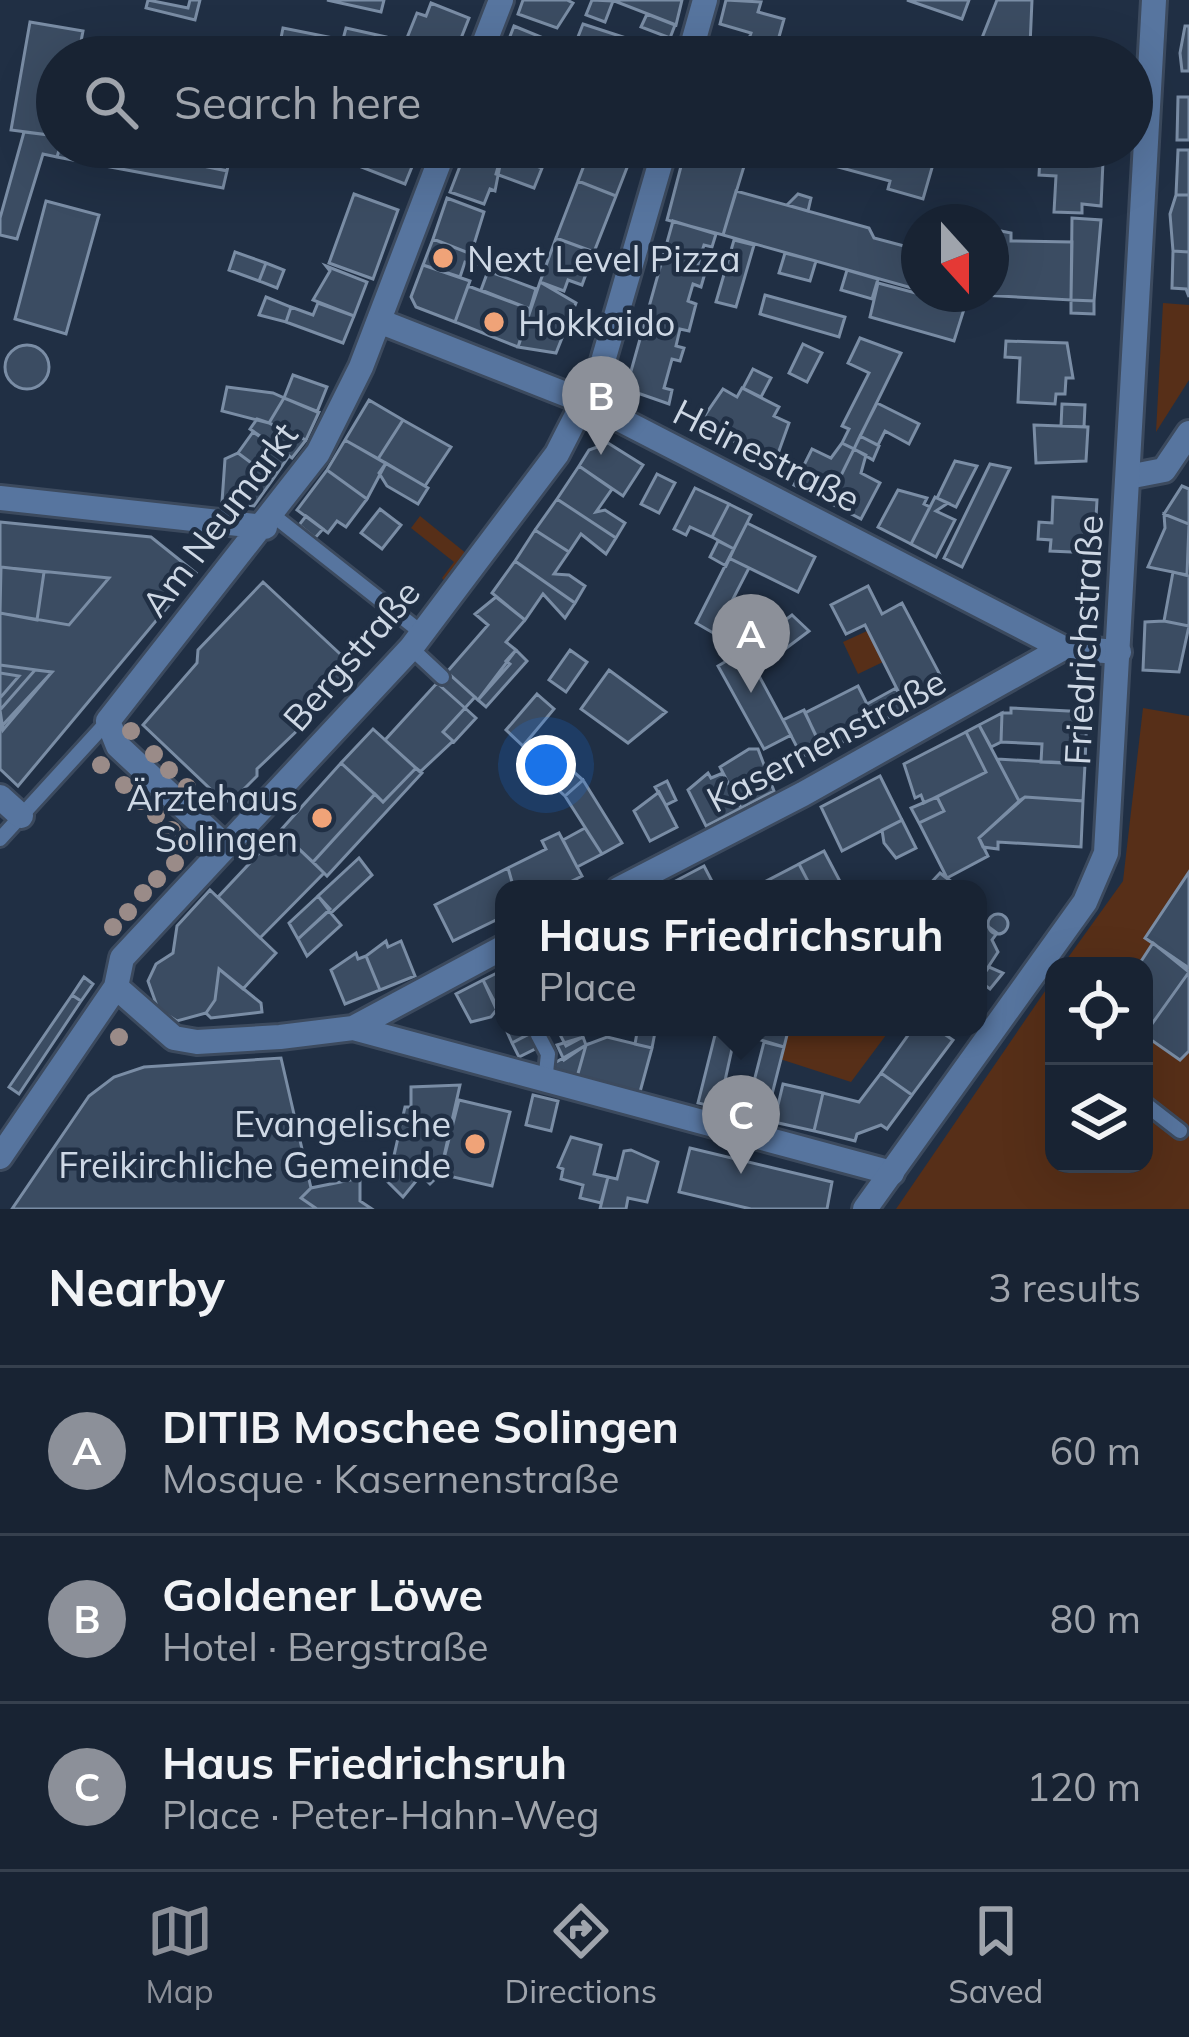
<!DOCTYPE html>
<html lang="en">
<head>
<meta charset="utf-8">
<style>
	:root { --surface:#182333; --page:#252f3f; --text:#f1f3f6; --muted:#9fa4ac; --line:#36404e; --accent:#8c9099 }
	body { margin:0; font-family:Mulish,sans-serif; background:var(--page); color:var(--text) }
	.controls { position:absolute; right:36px; bottom:36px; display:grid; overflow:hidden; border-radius:24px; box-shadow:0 12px 48px #0002 }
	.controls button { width:108px; height:108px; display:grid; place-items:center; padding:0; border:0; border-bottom:3px solid var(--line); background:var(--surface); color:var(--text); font:60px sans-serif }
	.compass { position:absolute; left:901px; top:204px; width:108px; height:108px; border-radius:50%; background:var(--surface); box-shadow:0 12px 48px #0002; rotate:159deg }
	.you { position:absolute; left:546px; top:765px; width:42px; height:42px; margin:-30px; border:9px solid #fff; border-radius:50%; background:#1a73e8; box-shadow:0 0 0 18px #1a73e833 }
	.badge { display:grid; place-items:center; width:78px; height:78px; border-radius:50%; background:var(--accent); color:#fff; font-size:39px; font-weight:700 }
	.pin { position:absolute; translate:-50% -99px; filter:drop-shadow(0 3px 6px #0008) }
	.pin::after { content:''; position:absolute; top:63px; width:42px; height:36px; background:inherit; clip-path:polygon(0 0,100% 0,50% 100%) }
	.popup { position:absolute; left:495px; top:880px; width:492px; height:156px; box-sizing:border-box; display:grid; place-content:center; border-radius:24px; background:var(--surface); filter:drop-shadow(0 3px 9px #0005); font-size:39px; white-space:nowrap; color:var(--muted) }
	.popup b { font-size:45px; color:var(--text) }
	.popup::after { content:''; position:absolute; left:50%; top:100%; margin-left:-24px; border:24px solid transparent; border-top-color:var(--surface) }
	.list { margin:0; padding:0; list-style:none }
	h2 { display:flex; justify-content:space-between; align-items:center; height:156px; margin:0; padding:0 48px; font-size:51px }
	h2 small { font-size:39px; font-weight:400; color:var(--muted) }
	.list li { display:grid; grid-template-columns:78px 1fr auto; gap:36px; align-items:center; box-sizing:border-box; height:168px; padding:0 48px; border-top:3px solid var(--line) }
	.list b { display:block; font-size:45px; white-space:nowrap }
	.list p { margin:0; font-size:39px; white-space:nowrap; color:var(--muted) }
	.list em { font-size:39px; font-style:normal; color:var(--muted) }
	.icon { flex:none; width:66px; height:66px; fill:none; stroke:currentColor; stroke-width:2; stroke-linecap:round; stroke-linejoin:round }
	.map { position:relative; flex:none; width:1189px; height:1209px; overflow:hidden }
	.search { position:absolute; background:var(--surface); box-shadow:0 12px 48px #0002; left:36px; right:36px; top:36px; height:132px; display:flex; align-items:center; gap:30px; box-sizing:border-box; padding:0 42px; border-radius:66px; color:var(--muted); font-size:45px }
	.sheet { height:660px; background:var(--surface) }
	nav { display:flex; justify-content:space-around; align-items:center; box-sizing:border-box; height:168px; border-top:3px solid var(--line); background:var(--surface); font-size:33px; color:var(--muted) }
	nav a { display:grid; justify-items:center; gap:6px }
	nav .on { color:var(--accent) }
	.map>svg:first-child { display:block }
</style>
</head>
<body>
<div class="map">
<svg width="1189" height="1209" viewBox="0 0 1189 1209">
	<rect width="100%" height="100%" fill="#202f44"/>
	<path fill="#572f18" d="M1163 303 1189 305V380L1156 432Z
		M420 516 467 554 445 582 442 578 454 562 411 528Z
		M867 631 883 662 858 674 843 642Z
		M1143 708 1189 716V1209H896L1054 978V1164H1144V966H1062L1123 881Z
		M789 1027H892L851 1082 780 1059Z"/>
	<path fill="#3b4c62" stroke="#7a8da5" stroke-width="3" d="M148 0 188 8 190 0H200L195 20 146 8Z
		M327 0H384L381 12Z
		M523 0H567L573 3 557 28 518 14Z
		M592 0 613 1 605 22 586 15Z
		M612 0H682L676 25Z
		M726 0 761 2 758 12 784 19 774 55 746 47 751 33 720 24Z
		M907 0H969L962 19Z
		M997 0H1032L1030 46 980 43Z
		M431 3 469 18 454 56 407 38 417 13 426 16Z
		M647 14 675 25 670 38 641 27Z
		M30 22 83 31 78 57H57V136L11 130Z
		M583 24 669 52 667 57H615L576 42Z
		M514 26 563 46 559 57 504 52Z
		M1185 26H1189V71H1182L1180 53Z
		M283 28 343 40 404 57 278 53Z
		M346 28 386 37 383 52 342 43Z
		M779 37 827 52 826 57 774 55Z
		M980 43 1014 45 1013 57H980Z
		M1178 97H1189V140H1177Z
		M24 132 57 136 60 147 57 157 43 154 17 239 0 235V218Z
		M60 147H112L227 171 223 188 57 157Z
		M188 147H232L227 171 185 161Z
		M363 147H420L405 184 356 165Z
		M591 147H635L616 196 578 181Z
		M686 147 749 150 723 235 667 220Z
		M804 147H938L923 199 888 189 890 181 801 157Z
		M467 148 501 160 495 191 490 189 484 204 450 192Z
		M1178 150H1189V195H1176Z
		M502 153 542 168 534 188 496 174Z
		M1040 157 1103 161 1101 206 1082 204V213L1054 212 1056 176 1039 175Z
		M578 181 616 196 594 252 556 238Z
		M736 191 869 228 874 238 919 250V290L723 235Z
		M354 194 398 210 373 279 329 263Z
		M798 194 811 198 808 211 787 205Z
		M1176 195H1189V252L1173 251 1170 214Z
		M447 198 484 212 471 254 433 239Z
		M46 201 99 215 66 334 15 319Z
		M1072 218 1101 220 1094 301 1071 300Z
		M673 221 716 234 712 247 704 245 696 271 705 273 701 287 693 284 688 301 696 304 689 331 680 329 676 346 684 348 680 361 672 359 664 388 672 390 669 404 626 389Z
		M991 229 1011 233V241L1072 242 1071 300 963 294H991Z
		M556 238 594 252 582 285 568 280 564 291 540 282Z
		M433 239 479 257 476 265 465 262 460 277 423 265Z
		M734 240 754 245 736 307 716 302Z
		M1173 251 1189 252V297L1186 289 1172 288Z
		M235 252 266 263 259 281 229 270Z
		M785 253 816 261 810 281 779 273Z
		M266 263 284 270 277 288 259 281Z
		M423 265 470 281 455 322 416 307 411 297Z
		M326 266 367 282 354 316 313 300 330 271Z
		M847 270 878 279 872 299 841 290Z
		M488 271 536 289 530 309 481 290Z
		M540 282 576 303 556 353 518 347Z
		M878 283 965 306 954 341 870 317Z
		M468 286 530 309 518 347 455 322Z
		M765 295 845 317 839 337 760 314Z
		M266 297 291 307 286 322 259 315Z
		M1071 300 1094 301V314L1071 313Z
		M318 303 354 316 343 343 286 322 291 307 313 315Z
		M860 338 901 353 854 449 842 443 849 429 842 426 869 373 848 363Z
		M1006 341 1067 343 1073 378H1066L1065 394H1056L1055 404 1018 402 1020 358 1005 357Z
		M803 344 822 353 807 382 789 373Z
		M5 367a22 22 0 1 1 44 0a22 22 0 1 1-44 0Z
		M753 369 771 378 761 397 743 388Z
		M293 375 327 387 317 412 284 398Z
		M227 387 273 393 284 398 269 423 222 411Z
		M742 388 779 407 774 416 789 423 775 462 699 424 723 389 737 397Z
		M284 398 319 412 306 440 269 423Z
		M369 400 403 420 378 459 345 440Z
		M877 403 919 424 909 444 885 431 878 445 860 436Z
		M1062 404 1085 405 1084 427 1061 426Z
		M257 419 269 423 306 440 292 458 250 429Z
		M403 420 451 447 425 486 378 459Z
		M1034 425 1088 427 1086 461 1036 463Z
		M253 432 289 456 273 479 238 453Z
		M860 436 879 446 873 460 854 449Z
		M345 440 386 463 367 499 327 470Z
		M608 443 643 465 623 496 579 466 589 450Z
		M842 443 854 449 828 502 794 485 812 449 831 458Z
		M854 449 866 455 861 473 880 483 861 519 828 502Z
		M238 453 273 479 254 506 222 502 225 459Z
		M955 461 977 466 956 507 937 498Z
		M386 463 428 488 418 504 387 486 379 473Z
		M990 464 1010 468 962 567 944 558Z
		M579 466 612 489 596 512 605 510 625 523 616 538 557 499Z
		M327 470 367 499 346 527 337 521 328 533 297 510Z
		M657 474 675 483 659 513 641 504Z
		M1182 486 1189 489V524L1164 514Z
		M695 488 729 504 712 537 690 527 686 535 674 529Z
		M898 490 927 498 924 504 930 507 911 544 878 527Z
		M935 497 948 503 936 511 955 520 936 557 911 544Z
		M1053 497 1097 500 1094 553 1050 551 1051 540 1038 539 1039 522 1052 523Z
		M557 499 616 538 606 554 581 534 569 552 535 530Z
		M729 504 751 515 734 549 712 537Z
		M380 509 401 525 382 549 361 533Z
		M1164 514 1189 524 1187 575 1148 567 1165 528Z
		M306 516 323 529 315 538 299 525Z
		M0 522 151 537 196 573 18 786 0 769V728L52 672 0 665V613L69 625 109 578 1 567 0 572Z
		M0 522 151 537 196 573 18 786 0 769Z
		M747 523 815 557 798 592 729 558Z
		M535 530 569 552 554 574 569 575 585 586 575 603 515 561Z
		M718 541 734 549 726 566 710 557Z
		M729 558 749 568 715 634 696 623Z
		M515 561 575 603 565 618 543 594 525 620 492 593Z
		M1 567 44 572 37 620 0 613Z
		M1173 572 1189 576V626L1164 621Z
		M263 582 353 666 302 719 303 725 257 769V776L232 801H223L143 725 197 663 198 650Z
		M868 586 882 614 902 603 947 688 907 709 865 625 846 634 831 605Z
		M496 597 525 620 506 642 516 650 506 661 510 664 478 700 447 672 488 625 475 614Z
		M725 615 757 633V641L742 652 715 634Z
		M792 615 809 631 764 665 750 646Z
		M1164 621 1189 626 1179 672 1143 670 1145 622Z
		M516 650 527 661 486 707 478 700Z
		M570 650 587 662 566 692 549 680Z
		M745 650 791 735 764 749 718 666Z
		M35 670 52 672 3 730 0 710Z
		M609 670 666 712 628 743 581 709Z
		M447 672 475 697 465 708 437 683Z
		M0 673 19 676 0 698Z
		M437 683 465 708 443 732 453 741 420 772 385 740Z
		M858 686 867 704 896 688 906 708 824 752 805 713Z
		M537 694 554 709 523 746 506 730Z
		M465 708 476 718 454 742 443 732Z
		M1011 708 1087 712 1085 764 1041 762 1042 744 1001 742 1002 713H1011Z
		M804 710 821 747 802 757 783 720Z
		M1002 713 1001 742 991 747 979 725Z
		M979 725 1019 801 979 838 988 856 947 878 919 823 944 811 937 797 986 772 966 732Z
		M373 729 416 768 383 802 341 763Z
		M966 732 986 772 924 803 921 795 915 798 904 764Z
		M542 744 583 780 565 796 527 761Z
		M749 749H758L774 791 741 808 720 767Z
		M997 759 1085 764 1083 801 1025 797 1019 801Z
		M341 763 375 794 313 862 280 831Z
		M416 768 422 773 327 876 313 862 375 794 383 802Z
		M708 773 711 778 723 773 741 808 706 826 688 790Z
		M880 776 902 820 842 851 821 807Z
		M583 780 622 843 602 854 565 796Z
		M667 781 676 800 666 805 655 787Z
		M659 792 677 827 650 841 634 811Z
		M937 797 944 811 919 823 911 808Z
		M1025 797 1083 801 1081 847 998 842V849L983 847 979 838Z
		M902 820 916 848 896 858 884 843 882 830Z
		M585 828 602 854 577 867 563 840Z
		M280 831 324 873 260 938 218 897Z
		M559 833 582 876 556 889H514L508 868 546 849 542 841Z
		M824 851 844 889H812L799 864Z
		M359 858 372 875 331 913 318 896Z
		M799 864 812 889H751Z
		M704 866 716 889H668L666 886Z
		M508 868 514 889H504V916L453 941 435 905Z
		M1189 872V968L1145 938Z
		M940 873 945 877 962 889 927 887Z
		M210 890 276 953 243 989 219 969 215 1000 206 1013 177 1021 158 1009 148 981 156 964 173 953 177 926Z
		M318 896 330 909 298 939 289 923Z
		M329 911 341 925 307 956 298 939Z
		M988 924a10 10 0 1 1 20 0a10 10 0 1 1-20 0Z
		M978 919 997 933 992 940 998 952 979 981Z
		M386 941 388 947 401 941 415 976 380 990 366 956Z
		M1153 943 1189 972 1144 1035V966H1138Z
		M356 953 358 959 366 956 380 990 345 1004 331 970Z
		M989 967 1003 973 990 989 979 981Z
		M219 969 261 1003 262 1012 211 1018 206 1013 215 1000Z
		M499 972 504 982V1026L483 980Z
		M1189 972V1051L1180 1060 1144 1035Z
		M84 977 93 984 81 1001 72 995Z
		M483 980 498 1008 491 1017 471 1022 456 994Z
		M72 995 81 1001 19 1094 9 1087Z
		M505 1027H526L529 1034 512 1043Z
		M556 1027H577L583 1037 566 1046Z
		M638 1027H656L652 1048 635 1044Z
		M717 1027H789L784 1047Z
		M914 1027H934L953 1040 912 1095 881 1073Z
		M716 1031 735 1035 719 1108 698 1103Z
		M529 1034 537 1048 519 1057 512 1043Z
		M583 1037 586 1045 564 1060 557 1045Z
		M607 1037 652 1048 640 1092 577 1077 586 1045Z
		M764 1042 784 1047 767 1114 747 1109Z
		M586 1045 577 1077 550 1071 551 1065Z
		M281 1058 311 1188 301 1198 317 1209H12L89 1096 114 1077 144 1067Z
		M881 1073 912 1095 887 1129 881 1125 857 1134 855 1141 814 1131 823 1093 859 1102Z
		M783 1084 823 1093 814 1131 774 1122Z
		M460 1085 440 1174 430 1184 421 1175 403 1197 384 1178 398 1164 393 1160 405 1107H411V1087Z
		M533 1095 558 1101 551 1131 526 1125Z
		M459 1100 510 1112 492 1186 440 1174Z
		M571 1137 601 1145 594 1174 608 1177 601 1203 580 1198 583 1185 561 1179 563 1169 558 1167Z
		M690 1148 832 1182 827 1209H751L679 1192Z
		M631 1150 658 1162 647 1202 628 1198 626 1209H600L608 1177 617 1179 624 1151Z
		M360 1178V1201L372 1209H317L301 1198 311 1188Z"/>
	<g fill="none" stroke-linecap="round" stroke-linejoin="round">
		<g stroke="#3c4a5e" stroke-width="20">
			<path id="service" d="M274 516 422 633
				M411 648 442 677
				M0 839 108 721
				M538 1035 548 1054 545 1082
				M1144 1103 1180 1131"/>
		</g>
		<g stroke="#3c4a5e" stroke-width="30">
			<path id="minor" d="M479 57 501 0
				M689 57 705 0
				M379 321 588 403 1063 648 1119 652
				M1128 477 1164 470 1189 433
				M0 498 265 527
				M0 797 21 816
				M226 847 118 746 108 721 318 453 361 367 445 147
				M619 889 803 794 1063 648
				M116 987 174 1038 197 1042 280 1037 353 1028 504 947
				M353 1028 892 1173
				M0 1157 116 987 122 958 411 648 557 454 601 368 665 147"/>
		</g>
		<g stroke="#3c4a5e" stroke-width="30">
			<path id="tertiary" d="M865 1209 1085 902 1106 853 1154 0"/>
		</g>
		<use href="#service" stroke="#57759f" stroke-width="14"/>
		<use href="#minor" stroke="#57759f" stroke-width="24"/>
		<use href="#tertiary" stroke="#57759f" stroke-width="24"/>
	</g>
	<g fill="#9a8b88">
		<circle cx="131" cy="731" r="9"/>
		<circle cx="154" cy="754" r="9"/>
		<circle cx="101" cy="765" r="9"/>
		<circle cx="169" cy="770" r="9"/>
		<circle cx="124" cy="785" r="9"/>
		<circle cx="187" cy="787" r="9"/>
		<circle cx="141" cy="801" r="9"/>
		<circle cx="203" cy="802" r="9"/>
		<circle cx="156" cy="815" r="9"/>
		<circle cx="172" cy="830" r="9"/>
		<circle cx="190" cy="846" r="9"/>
		<circle cx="175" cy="863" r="9"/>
		<circle cx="157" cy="879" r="9"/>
		<circle cx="143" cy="893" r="9"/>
		<circle cx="128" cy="912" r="9"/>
		<circle cx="113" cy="927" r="9"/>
		<circle cx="119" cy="1037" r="9"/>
	</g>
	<g fill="#f0a378" stroke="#202f44" stroke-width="4.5">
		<circle cx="443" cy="258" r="12"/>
		<circle cx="494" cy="322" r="12"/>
		<circle cx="322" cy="818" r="12"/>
		<circle cx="475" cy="1144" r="12"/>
	</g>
	<g text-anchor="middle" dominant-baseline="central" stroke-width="9" stroke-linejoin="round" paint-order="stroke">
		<g font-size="36" fill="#ced8e5" stroke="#202f44" text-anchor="start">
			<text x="467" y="258">Next Level Pizza</text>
			<text x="518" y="322">Hokkaido</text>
			<text x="298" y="797" text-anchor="end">Ärztehaus<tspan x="298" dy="41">Solingen</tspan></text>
			<text x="451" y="1123" text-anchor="end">Evangelische<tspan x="451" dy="41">Freikirchliche Gemeinde</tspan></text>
		</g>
		<g font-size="36" fill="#ced8e5" stroke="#202f44">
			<text transform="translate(767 455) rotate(27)">Heinestraße</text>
			<text transform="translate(219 519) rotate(-53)">Am Neumarkt</text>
			<text transform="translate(1083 640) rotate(-87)">Friedrichstraße</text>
			<text transform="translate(351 655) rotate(-49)">Bergstraße</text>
			<text transform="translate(826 740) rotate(-28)">Kasernenstraße</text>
		</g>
	</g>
</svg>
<div class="controls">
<button><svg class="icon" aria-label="locate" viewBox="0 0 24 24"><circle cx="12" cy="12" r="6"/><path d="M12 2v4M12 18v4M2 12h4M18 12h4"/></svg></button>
<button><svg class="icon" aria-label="layers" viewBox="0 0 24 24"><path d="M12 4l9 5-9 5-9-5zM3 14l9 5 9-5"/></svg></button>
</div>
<svg class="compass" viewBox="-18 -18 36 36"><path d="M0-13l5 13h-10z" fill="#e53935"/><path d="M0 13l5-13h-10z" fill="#9fa4ac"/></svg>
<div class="you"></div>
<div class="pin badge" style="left:751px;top:693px">A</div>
<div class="pin badge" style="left:601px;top:455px">B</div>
<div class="pin badge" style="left:741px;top:1174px">C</div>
<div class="popup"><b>Haus Friedrichsruh</b>Place</div>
<div class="search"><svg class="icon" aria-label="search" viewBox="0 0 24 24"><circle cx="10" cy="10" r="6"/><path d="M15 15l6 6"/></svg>Search here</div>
</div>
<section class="sheet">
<h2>Nearby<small>3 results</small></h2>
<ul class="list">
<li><span class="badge">A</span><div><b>DITIB Moschee Solingen</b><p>Mosque · Kasernenstraße</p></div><em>60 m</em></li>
<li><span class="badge">B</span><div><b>Goldener Löwe</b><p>Hotel · Bergstraße</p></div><em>80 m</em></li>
<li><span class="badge">C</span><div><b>Haus Friedrichsruh</b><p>Place · Peter-Hahn-Weg</p></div><em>120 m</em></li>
</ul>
</section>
<nav>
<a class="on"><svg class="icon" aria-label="map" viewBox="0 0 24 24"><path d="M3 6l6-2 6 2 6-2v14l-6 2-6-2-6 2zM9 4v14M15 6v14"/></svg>Map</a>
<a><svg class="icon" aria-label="directions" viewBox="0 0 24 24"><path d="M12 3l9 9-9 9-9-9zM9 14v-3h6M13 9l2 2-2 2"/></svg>Directions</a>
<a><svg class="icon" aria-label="saved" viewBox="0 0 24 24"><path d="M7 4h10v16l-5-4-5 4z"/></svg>Saved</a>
</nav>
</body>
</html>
